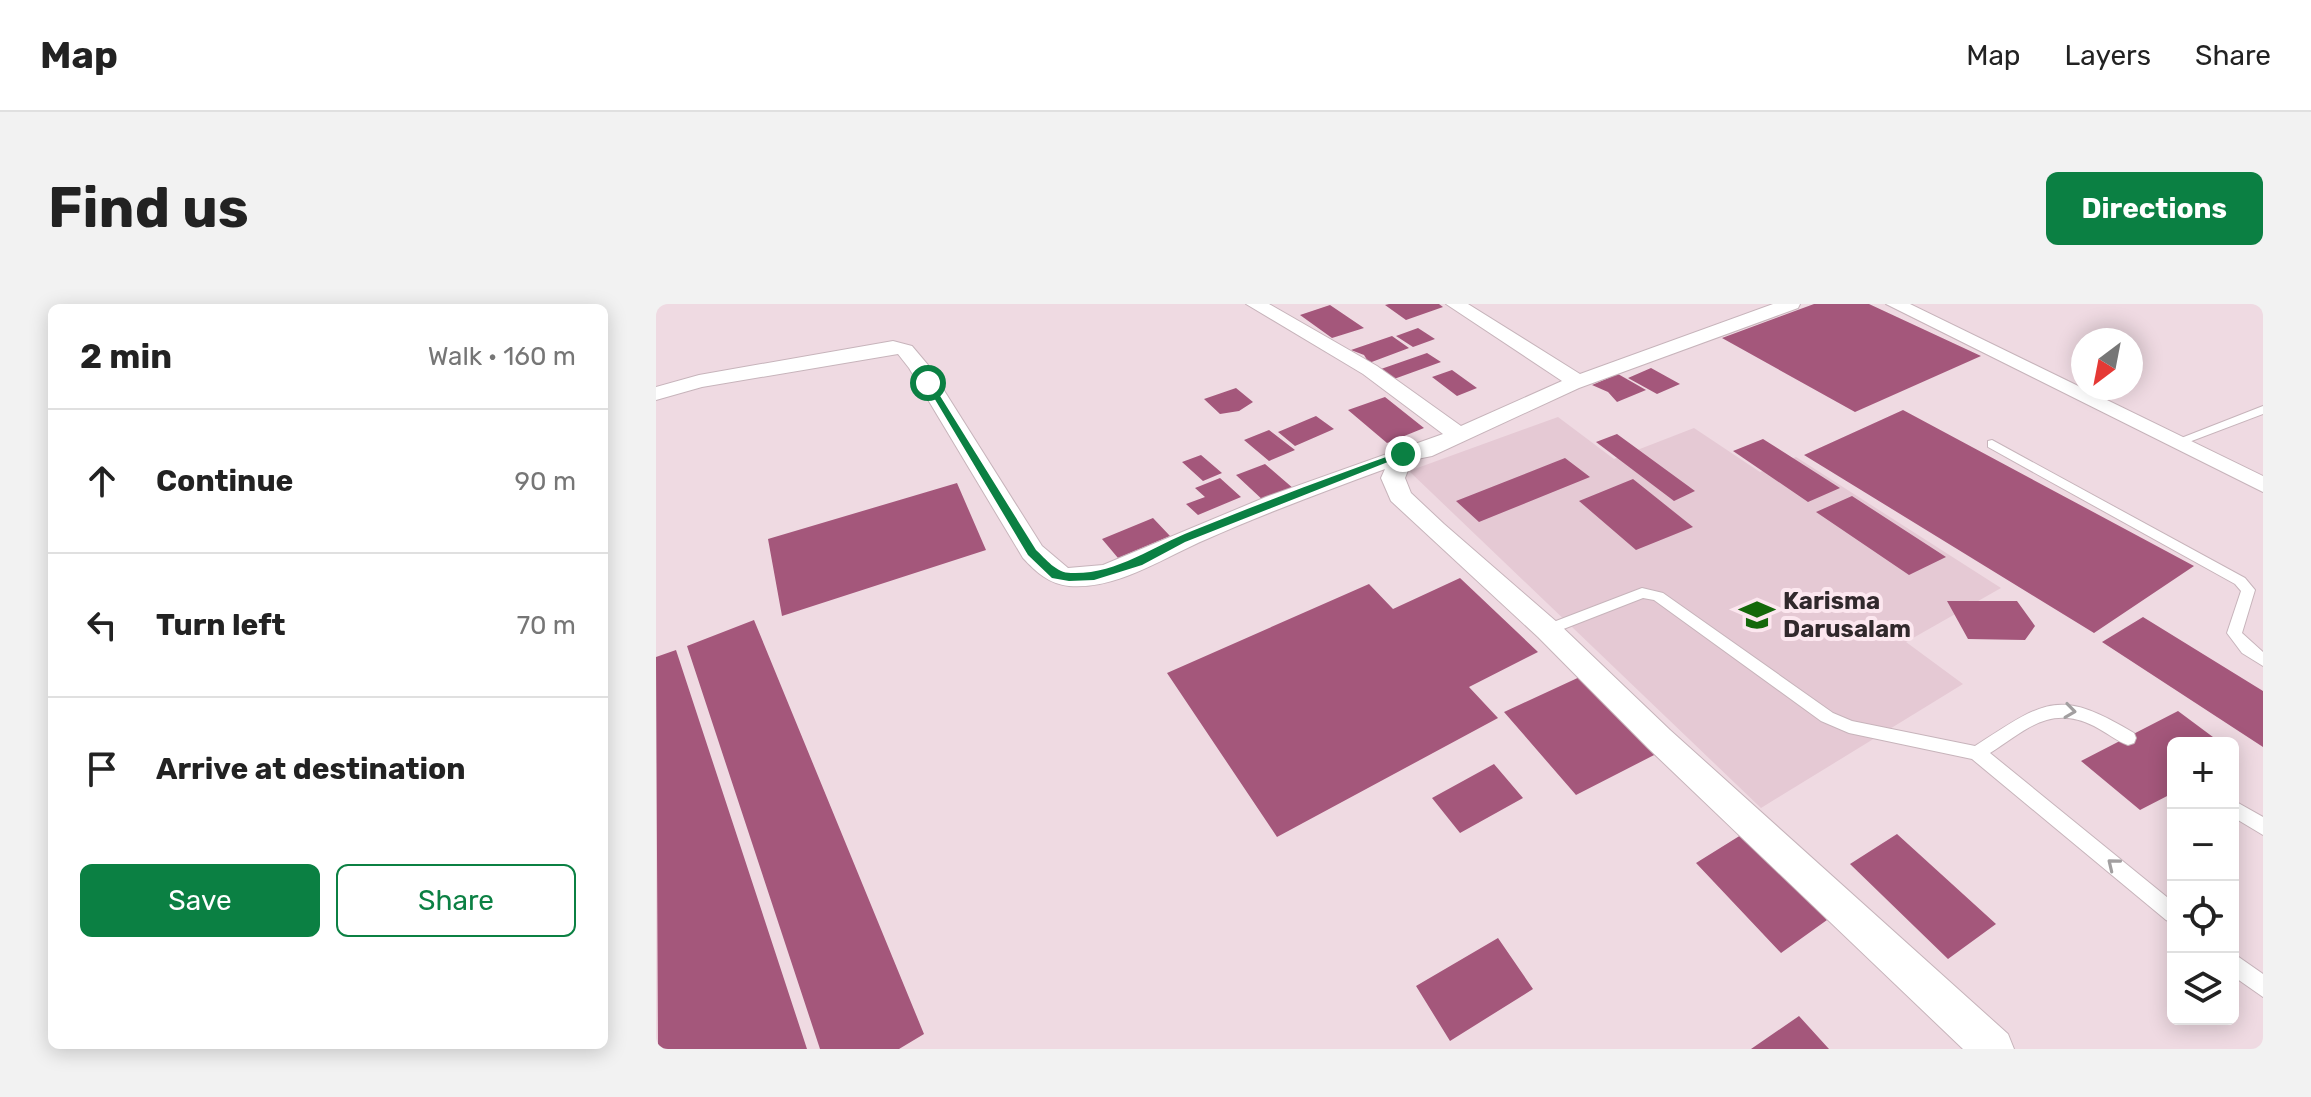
<!DOCTYPE html>
<html lang="en">
<head>
<meta charset="utf-8">
<style>
	:root { --surface:#fff; --page:#f2f2f2; --text:#222; --muted:#767676; --line:#e0e0e0; --accent:#0b8043 }
	body { margin:0; font-family:Rubik,sans-serif; background:var(--page); color:var(--text) }
	.controls { position:absolute; right:24px; bottom:24px; display:grid; overflow:hidden; border-radius:12px; box-shadow:0 4px 20px #0003 }
	.controls button { width:72px; height:72px; display:grid; place-items:center; padding:0; border:0; border-bottom:2px solid var(--line); background:var(--surface); color:var(--text); font:40px sans-serif }
	.compass { position:absolute; left:1415px; top:24px; width:72px; height:72px; border-radius:50%; background:var(--surface); box-shadow:0 4px 20px #0003; rotate:212deg }
	.stop { position:absolute; width:24px; height:24px; margin:-18px; border:6px solid #0b8043; border-radius:50%; background:#fff }
	.stop.end { background:#0b8043; border-color:#fff; box-shadow:0 2px 8px #0008 }
	.list { margin:0; padding:0; list-style:none }
	h2 { display:flex; justify-content:space-between; align-items:center; height:104px; margin:0; padding:0 32px; font-size:34px }
	h2 small { font-size:26px; font-weight:400; color:var(--muted) }
	.list li { display:grid; grid-template-columns:52px 1fr auto; gap:24px; align-items:center; box-sizing:border-box; height:144px; padding:0 32px; border-top:2px solid var(--line) }
	.list b { display:block; font-size:30px; white-space:nowrap }
	.list em { font-size:26px; font-style:normal; color:var(--muted) }
	.actions { display:flex; gap:16px; padding:24px 32px }
	.actions a { flex:1; padding:18px 0; border:2px solid var(--accent); border-radius:12px; text-align:center; font-size:28px; color:var(--accent) }
	.actions .main { background:var(--accent); color:#fff }
	.icon { flex:none; width:44px; height:44px; fill:none; stroke:currentColor; stroke-width:2; stroke-linecap:round; stroke-linejoin:round }
	.map { position:relative; flex:none; width:1607px; height:745px; overflow:hidden; border-radius:12px }
	header { display:flex; align-items:center; gap:48px; box-sizing:border-box; height:112px; padding:0 40px; background:var(--surface); border-bottom:2px solid var(--line) }
	header strong { font-size:38px }
	nav { display:flex; gap:44px; margin-inline-start:auto; font-size:28px }
	.intro { display:flex; align-items:center; justify-content:space-between; box-sizing:border-box; height:192px; padding:0 48px }
	h1 { margin:0; font-size:56px }
	.button { padding:20px 36px; border-radius:12px; background:var(--accent); color:#fff; font-size:28px; font-weight:700 }
	main { display:flex; gap:48px; padding:0 48px }
	aside { flex:1; background:var(--surface); border-radius:12px; box-shadow:0 4px 20px #0003 }
	.map>svg:first-child { display:block }
</style>
</head>
<body>
<header>
<strong>Map</strong>
<nav><a>Map</a><a>Layers</a><a>Share</a></nav>
</header>
<div class="intro"><h1>Find us</h1><a class="button">Directions</a></div>
<main>
<aside>
<h2>2 min<small>Walk · 160 m</small></h2>
<ul class="list">
<li><svg class="icon" aria-label="ahead" viewBox="0 0 24 24"><path d="M12 20V5M6 11l6-6 6 6"/></svg><div><b>Continue</b></div><em>90 m</em></li>
<li><svg class="icon" aria-label="left" viewBox="0 0 24 24"><path d="M17 20v-9H6M10 6l-5 5 5 5"/></svg><div><b>Turn left</b></div><em>70 m</em></li>
<li><svg class="icon" aria-label="arrive" viewBox="0 0 24 24"><path d="M6 21V4h12l-3 4 3 4H6"/></svg><div><b>Arrive at destination</b></div></li>
</ul>
<div class="actions"><a class="main">Save</a><a>Share</a></div>
</aside>
<div class="map">
<svg width="1607" height="745" viewBox="0 0 1607 745">
	<rect width="100%" height="100%" fill="#efdae2"/>
	<path fill="#e5c9d4" d="M902 113 958 155 1038 124 1104 168 1140 153 1345 284 1250 338 1307 380 1105 504 753 167Z"/>
	<path fill="#a4577b" d="M733 0H783L787 3 750 16 729 1Z
		M1158 0H1213L1325 52 1199 108 1066 34Z
		M674 1 708 24 676 34 644 11Z
		M762 24 779 35 757 43 740 32Z
		M736 32 753 44 713 59 708 51 695 46Z
		M771 49 785 58 738 75 725 65Z
		M995 64 1024 80 1001 90 972 74Z
		M796 66 821 84 801 92 776 73Z
		M962 70 990 86 961 98 952 88 936 81Z
		M580 84 597 98 583 107 564 110 548 95Z
		M729 93 768 124 731 139 692 106Z
		M1247 106 1538 262 1438 329 1148 151Z
		M660 112 678 125 639 142 622 128Z
		M613 126 639 146 613 157 588 136Z
		M961 130 1039 187 1018 197 940 138Z
		M1107 135 1184 184 1152 198 1077 147Z
		M545 151 566 169 547 177 526 158Z
		M909 154 934 173 823 218 800 197Z
		M609 160 638 185 609 198 580 171Z
		M564 174 585 193 542 211 530 200 549 193 539 184Z
		M977 175 1037 223 980 246 923 197Z
		M301 179 330 246 126 312 112 235Z
		M1196 192 1290 253 1253 271 1160 208Z
		M497 214 514 232 462 254 446 235Z
		M804 274 882 348 813 383 842 414 621 533 511 369 713 280 737 305Z
		M1291 297H1361L1379 322 1369 336 1312 335Z
		M1487 313 1607 387V443L1446 338Z
		M98 316 268 730 243 745H164L31 342Z
		M20 346 151 745H2L0 353Z
		M928 371 1004 448 920 491 848 408Z
		M1522 407 1565 439H1517V489L1484 506 1425 457Z
		M838 460 867 494 804 529 776 494Z
		M1241 530 1340 620 1292 655 1194 560Z
		M1085 531 1171 616 1125 649 1040 559Z
		M842 634 877 685 794 737 760 682Z
		M1143 712 1173 745H1095Z"/>
	<g fill="none" stroke-linecap="round" stroke-linejoin="round">
		<g stroke="#c7b4bb" stroke-width="2">
			<path id="lane" d="M1607 102V110L1525 141 1521 142 1515 138Z
				M1336 136 1589 274 1599 286 1586 329 1607 348V362L1586 349 1571 329 1585 287 1579 280 1332 143V137Z
				M986 284 1007 289 1177 409 1196 417 1319 442C1389 397 1402 383 1478 429L1480 434 1478 439 1472 441C1460 437 1450 428 1438 422 1394 400 1370 426 1334 449L1517 598V619L1510 616 1316 455 1193 429 1165 417 998 296 987 294 892 331 884 326 887 322Z
				M1577 496 1607 513V531L1577 513Z
				M1577 649 1607 670V693L1577 672Z"/>
		</g>
		<g stroke="#c7b4bb" stroke-width="2">
			<path id="street" d="M590 0H613L721 62 805 122 906 77 790 0H812L924 70 1117 0H1144L1142 4 923 84 776 152 756 156 749 174 755 189 788 220 902 319 1014 426 1352 730 1358 745H1307L992 444 882 333 735 197 725 174 729 165C669 187 610 209 551 235 508 253 462 286 413 282 393 280 380 268 367 254L253 64 242 50 46 83 0 96V83L43 71 237 37 256 42 272 61 386 242 412 264 447 261 610 193 787 130 707 70Z
				M1230 0H1254L1607 172V188Z"/>
		</g>
		<use href="#lane" fill="#fff" fill-rule="evenodd"/>
		<use href="#street" fill="#fff" fill-rule="evenodd"/>
	</g>
	<defs><path id="oneway-chevron" d="M-2-3.5L2.5 0L-2 3.5" fill="none" stroke-width="1.6" stroke-linecap="round" stroke-linejoin="round" transform="scale(2)"/></defs>
	<g stroke="#a29fa0">
		<use href="#oneway-chevron" transform="translate(1414 407) rotate(8)"/>
		<use href="#oneway-chevron" transform="translate(1457 560) rotate(-141)"/>
	</g>
	<path fill="#0b8043" d="M268 77 276 79 380 246C390 255 400 269 415 269 459 271 496 243 536 227 605 199 674 173 744 148L752 150 529 238 486 261 438 276 413 277 396 274 372 251Z"/>
	<defs>
		<g id="school-bare" transform="scale(2.76)"><path d="M0-5L7-2L0 1L-7-2ZM-4 1L0 2.5L4 1V4Q0 6-4 4Z" fill="#14680a" stroke="#fce7ef" stroke-width="2.5" paint-order="stroke"/></g>
	</defs>
	<g fill-rule="evenodd">
		<use href="#school-bare" x="1101" y="311"/>
	</g>
	<g text-anchor="middle" dominant-baseline="central" stroke-width="8" stroke-linejoin="round" paint-order="stroke">
		<g font-size="24" font-weight="bold" fill="#31292c" stroke="#fce7ef" text-anchor="start">
			<text x="1127" y="297">Karisma<tspan x="1127" dy="28">Darusalam</tspan></text>
		</g>
	</g>
</svg>
<div class="controls">
<button>+</button>
<button>−</button>
<button><svg class="icon" aria-label="locate" viewBox="0 0 24 24"><circle cx="12" cy="12" r="6"/><path d="M12 2v4M12 18v4M2 12h4M18 12h4"/></svg></button>
<button><svg class="icon" aria-label="layers" viewBox="0 0 24 24"><path d="M12 4l9 5-9 5-9-5zM3 14l9 5 9-5"/></svg></button>
</div>
<svg class="compass" viewBox="-18 -18 36 36"><path d="M0-13l5 13h-10z" fill="#e53935"/><path d="M0 13l5-13h-10z" fill="#767676"/></svg>
<div class="stop" style="left:272px;top:79px"></div>
<div class="stop end" style="left:747px;top:150px"></div>
</div>
</main>
</body>
</html>
